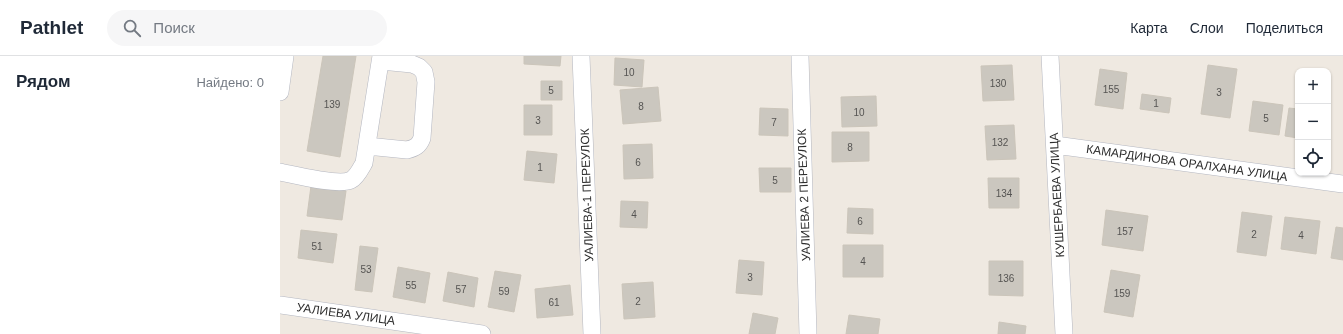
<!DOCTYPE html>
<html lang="ru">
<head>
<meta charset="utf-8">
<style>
	:root { --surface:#fff; --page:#f6f6f7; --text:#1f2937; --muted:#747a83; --line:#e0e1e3 }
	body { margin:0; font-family:Helvetica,sans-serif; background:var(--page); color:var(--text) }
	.controls { position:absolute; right:12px; top:12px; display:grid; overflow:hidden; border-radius:8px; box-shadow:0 1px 3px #0004 }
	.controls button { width:36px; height:36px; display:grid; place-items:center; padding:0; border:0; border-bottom:1px solid var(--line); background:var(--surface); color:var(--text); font:20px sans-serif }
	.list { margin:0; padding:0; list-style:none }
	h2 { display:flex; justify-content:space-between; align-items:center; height:52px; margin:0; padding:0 16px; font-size:17px }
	h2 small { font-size:13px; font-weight:400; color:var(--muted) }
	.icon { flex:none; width:22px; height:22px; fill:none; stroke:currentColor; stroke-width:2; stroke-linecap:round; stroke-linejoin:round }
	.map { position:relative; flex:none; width:1063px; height:278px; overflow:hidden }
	header { display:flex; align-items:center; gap:24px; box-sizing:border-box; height:56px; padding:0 20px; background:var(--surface); border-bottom:1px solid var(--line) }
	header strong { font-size:19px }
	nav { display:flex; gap:22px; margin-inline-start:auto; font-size:14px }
	.search { width:280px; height:36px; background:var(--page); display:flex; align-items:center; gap:10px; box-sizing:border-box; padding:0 14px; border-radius:22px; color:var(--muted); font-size:15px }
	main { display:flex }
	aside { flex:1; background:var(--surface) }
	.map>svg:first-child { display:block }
</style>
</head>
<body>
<header>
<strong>Pathlet</strong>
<div class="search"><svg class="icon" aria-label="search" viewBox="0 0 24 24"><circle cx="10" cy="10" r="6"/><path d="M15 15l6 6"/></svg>Поиск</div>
<nav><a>Карта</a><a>Слои</a><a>Поделиться</a></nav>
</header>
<main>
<aside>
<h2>Рядом<small>Найдено: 0</small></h2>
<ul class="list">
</ul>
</aside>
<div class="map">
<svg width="1063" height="278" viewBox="0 0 1063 278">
	<rect width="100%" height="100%" fill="#efe9e1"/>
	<path fill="#cbc7bf" stroke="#cbc5ba" d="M43 0H76L60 101 27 95Z
		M244 0H281L280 10 244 8Z
		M335 2 364 4 362 31 334 29Z
		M732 9 734 44 703 45 701 10Z
		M928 9 957 13 950 62 921 58Z
		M820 13 847 17 843 53 815 49Z
		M261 25H282V44H261Z
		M378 31 381 65 343 68 340 34Z
		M862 38 891 42 889 57 860 53Z
		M596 40 597 70 562 71 561 41Z
		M973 45 1003 49 999 79 969 75Z
		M244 49H272V79H244Z
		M480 52 508 53V80L479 79Z
		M1009 52 1018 53V82L1005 80Z
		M734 69 736 103 707 104 705 70Z
		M552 76H589V105L552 106Z
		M372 88 373 122 344 123 343 89Z
		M247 95 277 98 274 127 244 124Z
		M479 112H511V136H480Z
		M708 122H739V152H709Z
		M31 130 66 135 62 164 27 160Z
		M341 145 368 146 367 172 340 171Z
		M568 152 593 153V178L567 177Z
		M826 154 868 160 863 195 822 189Z
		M962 156 992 160 986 200 957 196Z
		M1005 161 1040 165 1036 198 1001 193Z
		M1056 171 1063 172V204L1051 202Z
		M21 174 57 178 53 207 18 202Z
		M563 189H603V221H563Z
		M80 190 98 192 92 236 75 234Z
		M459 204 484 206 482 239 456 237Z
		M709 205H743V240L709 239Z
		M118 211 150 217 145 247 113 241Z
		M831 214 860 219 853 261 824 256Z
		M215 215 241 219 234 256 208 251Z
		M168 216 198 222 194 251 163 245Z
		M373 226 375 261 344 263 342 228Z
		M290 229 293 259 257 262 255 233Z
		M473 257 498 262 495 278H469Z
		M569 259 600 263 598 278H566Z
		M719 266 746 270 745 278H718Z"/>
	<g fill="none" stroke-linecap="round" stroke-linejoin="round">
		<g stroke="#b4b7c1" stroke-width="18">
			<path id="minor" d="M301 0 312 278
				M520 0 528 278
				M770 0 784 278
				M0 36 5 0
				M775 89 1063 128
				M87 90 127 94C135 92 139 90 142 82L146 26 144 16 139 11 132 8 101 5
				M0 116C15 119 59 130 71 124 77 121 81 112 84 107L101 0
				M0 249 202 278"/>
		</g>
		<use href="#minor" stroke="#fff" stroke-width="17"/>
	</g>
	<g text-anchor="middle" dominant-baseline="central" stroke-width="3" stroke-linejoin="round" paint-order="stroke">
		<g font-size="10" fill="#555452">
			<text x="349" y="16">10</text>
			<text x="718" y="27">130</text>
			<text x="831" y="33">155</text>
			<text x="271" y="34">5</text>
			<text x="939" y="36">3</text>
			<text x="876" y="47">1</text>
			<text x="52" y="48">139</text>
			<text x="361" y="50">8</text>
			<text x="579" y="56">10</text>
			<text x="986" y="62">5</text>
			<text x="258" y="64">3</text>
			<text x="494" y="66">7</text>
			<text x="720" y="86">132</text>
			<text x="570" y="91">8</text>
			<text x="358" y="106">6</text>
			<text x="260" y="111">1</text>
			<text x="495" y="124">5</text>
			<text x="724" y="137">134</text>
			<text x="354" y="158">4</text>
			<text x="580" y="165">6</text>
			<text x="845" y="175">157</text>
			<text x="974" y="178">2</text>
			<text x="1021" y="179">4</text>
			<text x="37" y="190">51</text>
			<text x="583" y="205">4</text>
			<text x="86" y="213">53</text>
			<text x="470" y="221">3</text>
			<text x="726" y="222">136</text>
			<text x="131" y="229">55</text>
			<text x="181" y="233">57</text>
			<text x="224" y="235">59</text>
			<text x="842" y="237">159</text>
			<text x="358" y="245">2</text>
			<text x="274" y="246">61</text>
		</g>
		<g font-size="12" fill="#2e2e2e" stroke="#fff">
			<text transform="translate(907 107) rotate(8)">КАМАРДИНОВА ОРАЛХАНА УЛИЦА</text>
			<text transform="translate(307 139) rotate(-92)">УАЛИЕВА-1 ПЕРЕУЛОК</text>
			<text transform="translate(524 139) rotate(-92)">УАЛИЕВА 2 ПЕРЕУЛОК</text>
			<text transform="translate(777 139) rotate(-93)">КУШЕРБАЕВА УЛИЦА</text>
			<text transform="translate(66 258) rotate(8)">УАЛИЕВА УЛИЦА</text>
		</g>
	</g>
</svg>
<div class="controls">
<button>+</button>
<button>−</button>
<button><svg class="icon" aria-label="locate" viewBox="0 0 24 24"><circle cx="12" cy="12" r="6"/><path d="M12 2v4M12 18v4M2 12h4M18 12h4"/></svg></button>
</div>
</div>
</main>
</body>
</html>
